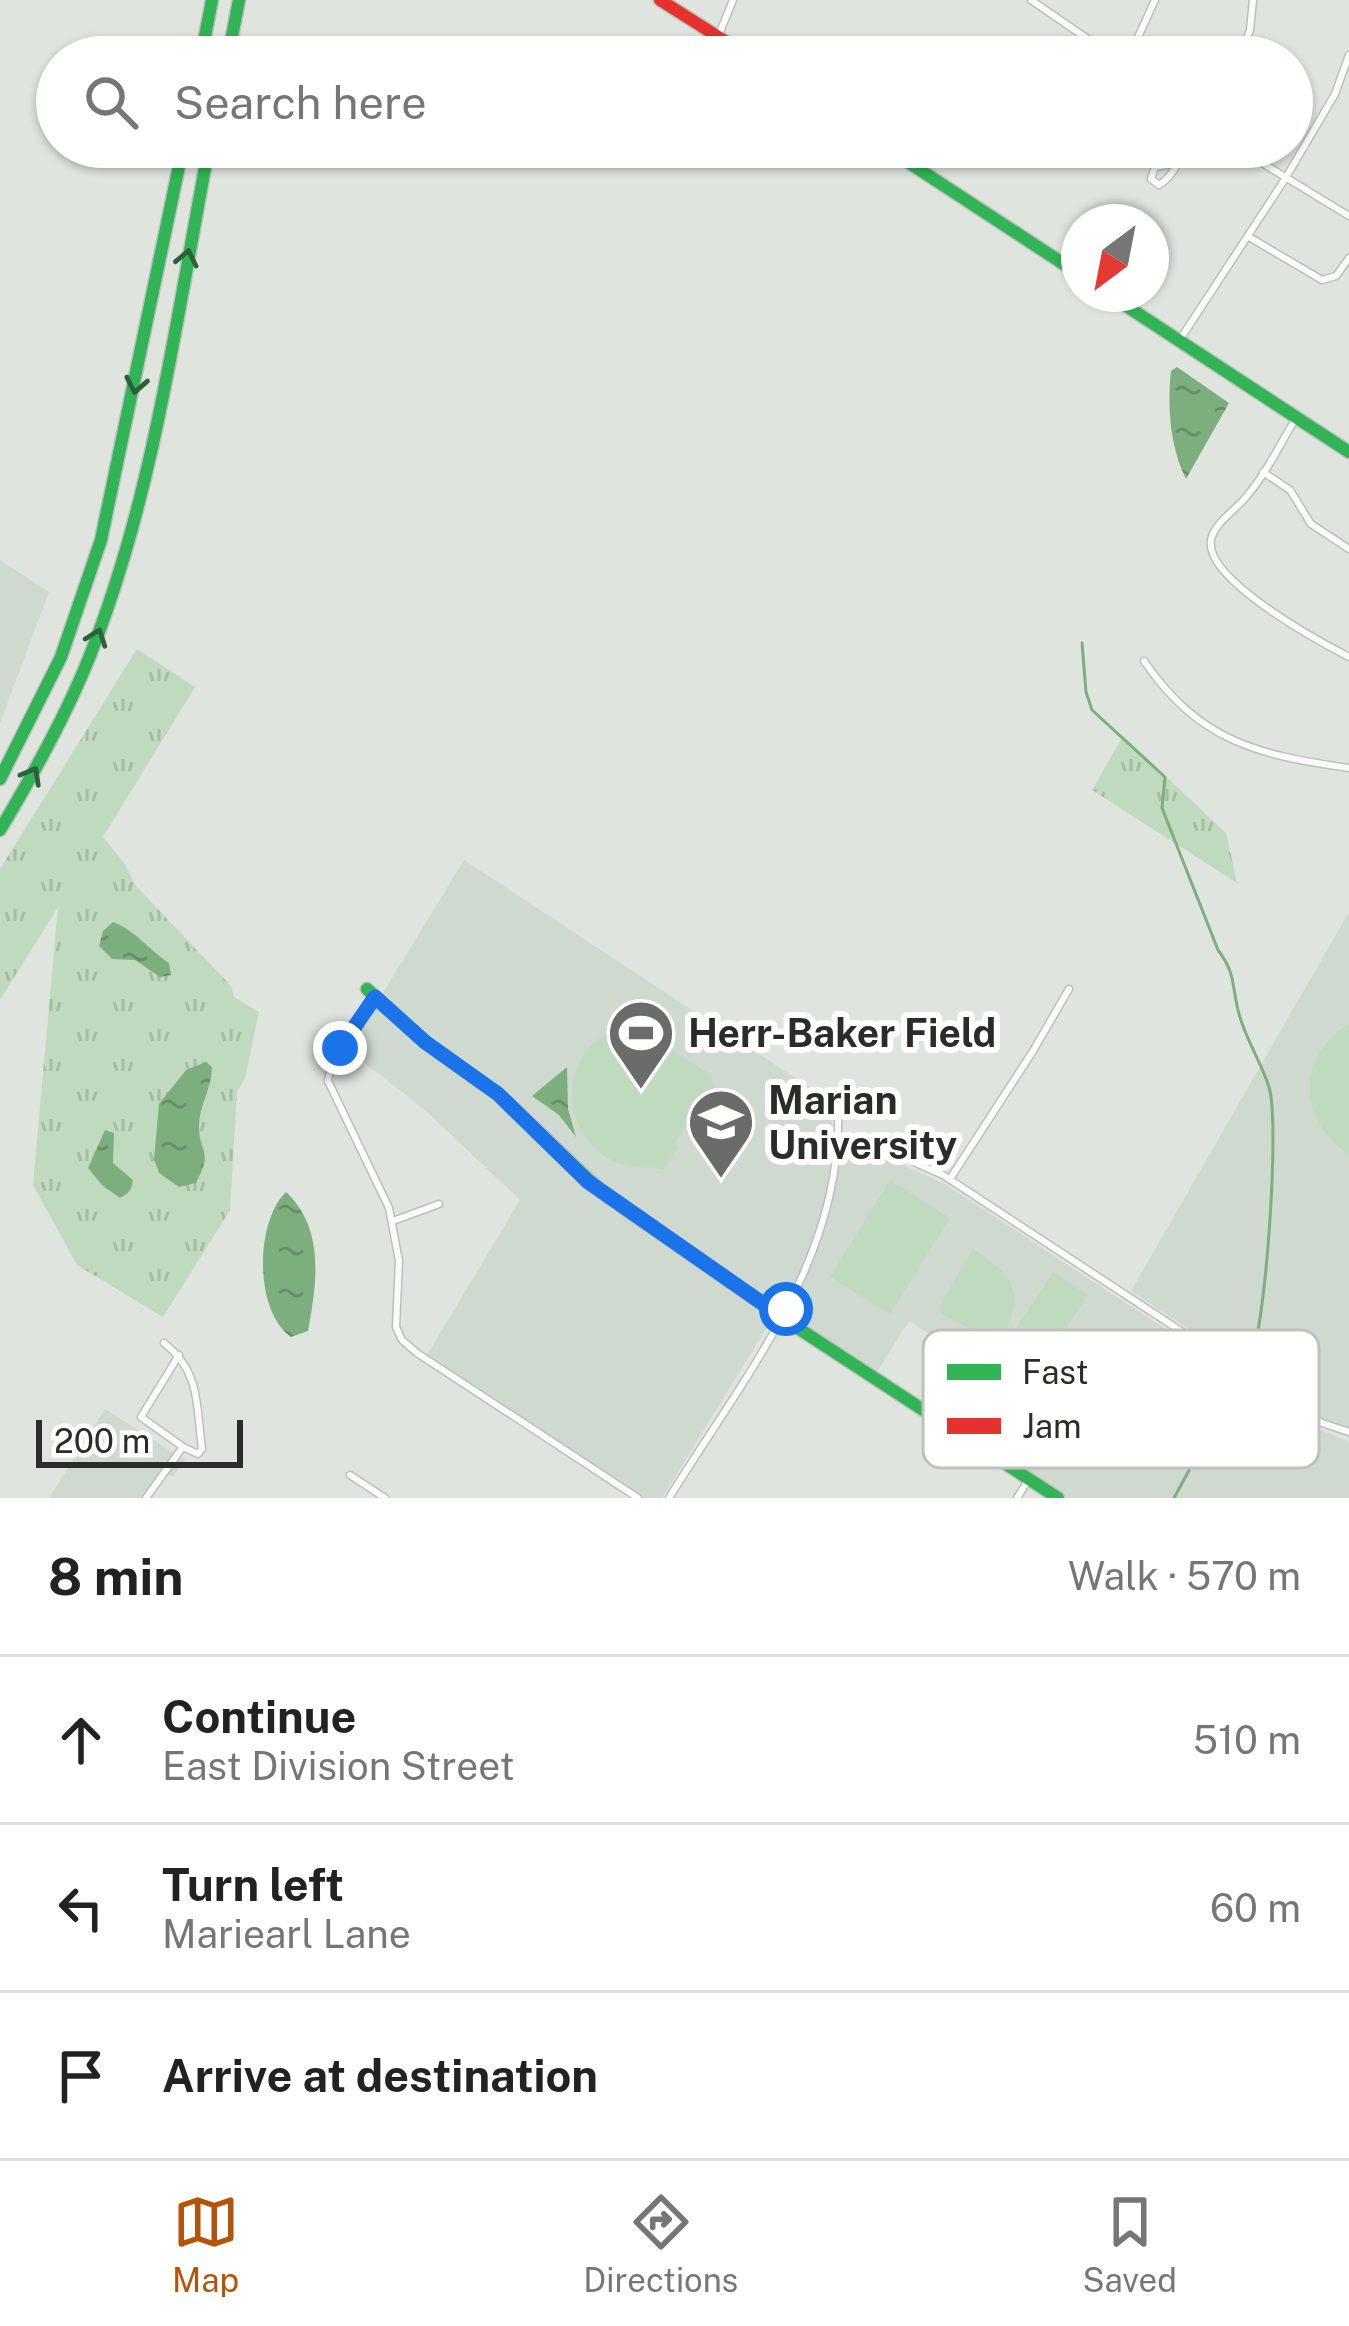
<!DOCTYPE html>
<html lang="en">
<head>
<meta charset="utf-8">
<style>
	:root { --surface:#fff; --page:#f2f2f2; --text:#222; --muted:#767676; --line:#e0e0e0; --accent:#b45309 }
	body { margin:0; font-family:"Public Sans",sans-serif; background:var(--page); color:var(--text) }
	.compass { position:absolute; left:1061px; top:204px; width:108px; height:108px; border-radius:50%; background:var(--surface); box-shadow:0 3px 9px #0004; rotate:212deg }
	.scale { position:absolute; left:36px; bottom:30px; width:207px; box-sizing:border-box; padding-left:12px; border:6px solid #292c28; border-top:0; font-size:33px; line-height:42px; white-space:nowrap; color:#292c28; -webkit-text-stroke:9px #fff; paint-order:stroke }
	.stop { position:absolute; width:36px; height:36px; margin:-27px; border:9px solid #1a73e8; border-radius:50%; background:#fff }
	.stop.end { background:#1a73e8; border-color:#fff; box-shadow:0 3px 12px #0008 }
	.list { margin:0; padding:0; list-style:none }
	h2 { display:flex; justify-content:space-between; align-items:center; height:156px; margin:0; padding:0 48px; font-size:51px }
	h2 small { font-size:39px; font-weight:400; color:var(--muted) }
	.list li { display:grid; grid-template-columns:78px 1fr auto; gap:36px; align-items:center; box-sizing:border-box; height:168px; padding:0 48px; border-top:3px solid var(--line) }
	.list b { display:block; font-size:45px; white-space:nowrap }
	.list p { margin:0; font-size:39px; white-space:nowrap; color:var(--muted) }
	.list em { font-size:39px; font-style:normal; color:var(--muted) }
	.icon { flex:none; width:66px; height:66px; fill:none; stroke:currentColor; stroke-width:2; stroke-linecap:round; stroke-linejoin:round }
	.map { position:relative; flex:none; width:1349px; height:1498px; overflow:hidden }
	.search { position:absolute; background:var(--surface); box-shadow:0 3px 9px #0004; left:36px; right:36px; top:36px; height:132px; display:flex; align-items:center; gap:30px; box-sizing:border-box; padding:0 42px; border-radius:66px; color:var(--muted); font-size:45px }
	.sheet { height:660px; background:var(--surface) }
	nav { display:flex; justify-content:space-around; align-items:center; box-sizing:border-box; height:168px; border-top:3px solid var(--line); background:var(--surface); font-size:33px; color:var(--muted) }
	nav a { display:grid; justify-items:center; gap:6px }
	nav .on { color:var(--accent) }
	.map>svg:first-child { display:block }
</style>
</head>
<body>
<div class="map">
<svg width="1349" height="1498" viewBox="0 0 1349 1498">
	<defs>
		<pattern id="park-tufts" width="24" height="20" patternUnits="userSpaceOnUse" patternTransform="scale(3)"><rect width="24" height="20" fill="#c0dabf"/><path d="M3 7l-1-3M5 7V3M7 7l1-3M15 17l-1-3M17 17v-4M19 17l1-3" fill="none" stroke="#a5bba4"/></pattern>
		<pattern id="water-ripples" width="26" height="14" patternUnits="userSpaceOnUse" patternTransform="scale(3)"><rect width="26" height="14" fill="#7daf7e"/><path d="M2 4q2-2 4 0t4 0M15 11q2-2 4 0t4 0" fill="none" stroke="#668f67"/></pattern>
	</defs>
	<rect width="100%" height="100%" fill="#dfe4df"/>
	<path fill="#cfd9cf" d="M0 560 49 592 0 723Z
		M464 860 844 1110H832L831 1149 885 1157 945 1184 1314 1427 1349 1442V1498H1068L931 1408 964 1356 909 1321 876 1373 779 1308 662 1498H642L427 1355 520 1200 425 1110 348 1050Z
		M1349 912V1430L1322 1423 1266 1380 1131 1291Z
		M105 1409 185 1460 173 1477 160 1470 143 1498H49Z"/>
	<path fill="url(#park-tufts)" d="M137 649 195 687 103 837 125 864 135 885 231 986 234 997 259 1012 245 1078 237 1092 230 1210 163 1317 77 1265 33 1185 58 907 0 1000V869Z
		M1123 736 1226 833 1237 883 1092 790Z"/>
	<path fill="#c0dabf" d="M633 1017 654 1031 651 1037 710 1074 714 1087 674 1144 678 1148 664 1170C649 1165 633 1169 617 1163 573 1144 558 1088 587 1050 600 1034 620 1030 633 1017Z
		M1349 1024V1154C1298 1122 1296 1055 1349 1024Z
		M890 1180 950 1218 890 1314 830 1277Z
		M973 1249C1019 1278 1026 1298 998 1345L941 1313 940 1305Z
		M1053 1272 1088 1295 1051 1351 1016 1328Z"/>
	<path fill="url(#water-ripples)" d="M1177 367 1229 403 1186 479C1170 447 1167 406 1171 371Z
		M113 922C135 930 149 950 169 963L171 975 160 977 135 960 112 959 99 946 103 931Z
		M206 1062 212 1067C212 1088 199 1106 199 1126 199 1154 214 1149 196 1183L179 1187 159 1173 154 1159 159 1104 186 1070Z
		M567 1067 568 1109 576 1137 559 1115 532 1096Z
		M105 1130 114 1133 113 1163 133 1180 128 1193 120 1198 102 1185 88 1168Z
		M286 1192C325 1229 317 1282 308 1331L291 1337C254 1311 255 1222 286 1192Z"/>
	<g fill="none" stroke-linecap="round" stroke-linejoin="round">
		<path stroke="#7daf7e" stroke-width="3" d="M1082 643 1086 692 1092 710 1165 777 1162 808 1218 950C1235 972 1232 985 1238 1010 1244 1037 1261 1061 1269 1087 1280 1123 1266 1319 1252 1355
			M1174 1498 1235 1386"/>
		<g stroke="#bcc0bc" stroke-width="9">
			<path id="street" d="M1031 0 1114 57
				M718 37 733 0
				M1129 57 1155 0
				M1240 57 1250 30 1253 0
				M1236 147 1349 216
				M1178 163 1155 167 1151 179 1159 185C1172 177 1180 160 1188 147
				M1249 237 1322 280 1336 276 1349 258
				M1179 341 1285 179 1335 94 1349 55
				M1296 418C1280 444 1266 474 1246 497 1236 510 1214 523 1211 540 1204 579 1318 641 1349 657
				M1263 472 1290 490 1311 524 1349 549
				M1144 661C1199 741 1257 755 1349 768
				M375 997 332 1060 328 1081 389 1208 399 1261 396 1327 402 1340 417 1353 638 1498
				M837 1143 891 1152 943 1175 1286 1400 1322 1423 1349 1432
				M950 1179 1033 1051 1069 989
				M393 1221 439 1204
				M164 1343C201 1372 196 1405 202 1449L198 1454 183 1447 141 1417 179 1355
				M350 1475 385 1498
				M146 1498 182 1448
				M669 1498C743 1378 843 1259 838 1111
				M1017 1498 1029 1479"/>
		</g>
		<g stroke="#bcc0bc" stroke-width="15">
			<path id="fast" d="M201 57 212 0
				M228 57 239 0
				M885 147 1079 274
				M1108 294 1349 452
				M0 779 61 657 101 540 183 147
				M0 830C33 775 65 718 89 658 154 496 176 318 209 147
				M367 989 425 1042 498 1094 603 1193 781 1317 1058 1498"/>
		</g>
		<g stroke="#bcc0bc" stroke-width="15">
			<path id="jam" d="M660 0 750 57"/>
		</g>
		<use href="#street" stroke="#fafbfa" stroke-width="6"/>
		<use href="#fast" stroke="#30b455" stroke-width="12"/>
		<use href="#jam" stroke="#e5322d" stroke-width="12"/>
	</g>
	<defs><path id="oneway-chevron" d="M-2-3.5L2.5 0L-2 3.5" fill="none" stroke-width="1.6" stroke-linecap="round" stroke-linejoin="round" transform="scale(3)"/></defs>
	<g stroke="#2c623a">
		<use href="#oneway-chevron" transform="translate(187 258) rotate(-78)"/>
		<use href="#oneway-chevron" transform="translate(136 385) rotate(101)"/>
		<use href="#oneway-chevron" transform="translate(97 637) rotate(-70)"/>
		<use href="#oneway-chevron" transform="translate(32 775) rotate(-61)"/>
	</g>
	<g fill="none" stroke-linecap="round" stroke-linejoin="round">
		<path stroke="#1a73e8" stroke-width="15" d="M340 1048 375 997 425 1042 498 1094 587 1181 782 1317 786 1309"/>
	</g>
	<defs>
		<g id="stadium-pin" transform="scale(3.45)"><path d="M0 17L-7.5 6A9.5 9.5 0 1 1 7.5 6Z" fill="#696c68" stroke="#fff"/><path d="M0-5a6.5 5 0 1 0 0 10a6.5 5 0 1 0 0-10ZM-3.5-1.8h7v3.6h-7Z" fill="#fff"/></g>
		<g id="university-pin" transform="scale(3.45)"><path d="M0 17L-7.5 6A9.5 9.5 0 1 1 7.5 6Z" fill="#696c68" stroke="#fff"/><path d="M0-5L7-2L0 1L-7-2ZM-4 1L0 2.5L4 1V4Q0 6-4 4Z" fill="#fff"/></g>
	</defs>
	<g fill-rule="evenodd">
		<use href="#stadium-pin" x="641" y="1033"/>
		<use href="#university-pin" x="721" y="1122"/>
	</g>
	<g text-anchor="middle" dominant-baseline="central" stroke-width="12" stroke-linejoin="round" paint-order="stroke">
		<g font-size="39" font-weight="bold" fill="#292c28" stroke="#fff" text-anchor="start">
			<text x="688" y="1033">Herr-Baker Field</text>
			<text x="768" y="1100">Marian<tspan x="768" dy="45">University</tspan></text>
		</g>
	</g>
	<rect x="923" y="1330" width="396" height="138" rx="18" fill="#fff" stroke="#bfc0be" stroke-width="3"/>
	<rect x="947" y="1364" width="54" height="16" fill="#30b455"/>
	<rect x="947" y="1418" width="54" height="16" fill="#e5322d"/>
	<g font-size="33" fill="#292c28">
		<text x="1022" y="1384">Fast</text>
		<text x="1022" y="1438">Jam</text>
	</g>
</svg>
<svg class="compass" viewBox="-18 -18 36 36"><path d="M0-13l5 13h-10z" fill="#e53935"/><path d="M0 13l5-13h-10z" fill="#767676"/></svg>
<div class="scale">200 m</div>
<div class="stop" style="left:786px;top:1309px"></div>
<div class="stop end" style="left:340px;top:1048px"></div>
<div class="search"><svg class="icon" aria-label="search" viewBox="0 0 24 24"><circle cx="10" cy="10" r="6"/><path d="M15 15l6 6"/></svg>Search here</div>
</div>
<section class="sheet">
<h2>8 min<small>Walk · 570 m</small></h2>
<ul class="list">
<li><svg class="icon" aria-label="ahead" viewBox="0 0 24 24"><path d="M12 20V5M6 11l6-6 6 6"/></svg><div><b>Continue</b><p>East Division Street</p></div><em>510 m</em></li>
<li><svg class="icon" aria-label="left" viewBox="0 0 24 24"><path d="M17 20v-9H6M10 6l-5 5 5 5"/></svg><div><b>Turn left</b><p>Mariearl Lane</p></div><em>60 m</em></li>
<li><svg class="icon" aria-label="arrive" viewBox="0 0 24 24"><path d="M6 21V4h12l-3 4 3 4H6"/></svg><div><b>Arrive at destination</b></div></li>
</ul>
</section>
<nav>
<a class="on"><svg class="icon" aria-label="map" viewBox="0 0 24 24"><path d="M3 6l6-2 6 2 6-2v14l-6 2-6-2-6 2zM9 4v14M15 6v14"/></svg>Map</a>
<a><svg class="icon" aria-label="directions" viewBox="0 0 24 24"><path d="M12 3l9 9-9 9-9-9zM9 14v-3h6M13 9l2 2-2 2"/></svg>Directions</a>
<a><svg class="icon" aria-label="saved" viewBox="0 0 24 24"><path d="M7 4h10v16l-5-4-5 4z"/></svg>Saved</a>
</nav>
</body>
</html>
